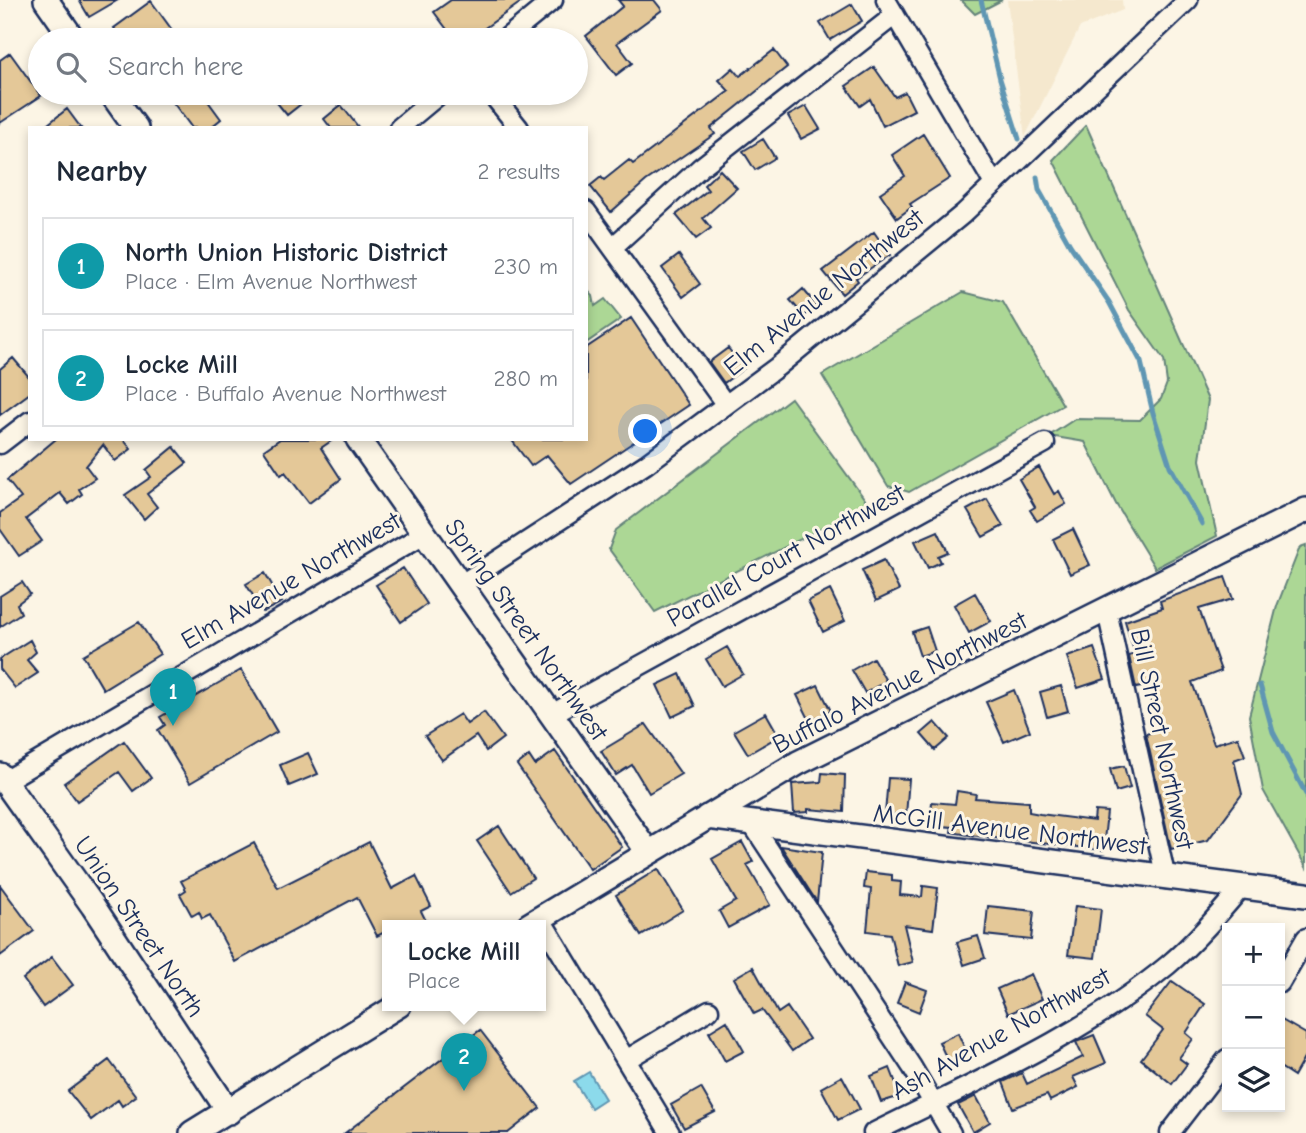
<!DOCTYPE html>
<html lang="en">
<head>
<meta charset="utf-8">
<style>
	:root { --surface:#fff; --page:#f2f2f3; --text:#1f2937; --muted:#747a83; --line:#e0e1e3; --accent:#c8321e }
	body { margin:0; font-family:"Comic Neue",sans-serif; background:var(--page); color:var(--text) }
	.controls { position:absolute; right:21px; bottom:21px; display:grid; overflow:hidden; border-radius:0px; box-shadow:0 4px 10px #0003 }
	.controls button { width:63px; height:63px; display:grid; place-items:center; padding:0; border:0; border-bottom:2px solid var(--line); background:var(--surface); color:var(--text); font:35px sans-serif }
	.you { position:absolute; left:646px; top:432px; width:24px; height:24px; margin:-18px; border:5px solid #fff; border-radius:50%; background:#1a73e8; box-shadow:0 0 0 10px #1a73e833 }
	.badge { display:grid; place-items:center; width:46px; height:46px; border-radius:50%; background:var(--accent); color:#fff; font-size:23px; font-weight:700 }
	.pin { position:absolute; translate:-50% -58px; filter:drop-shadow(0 2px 4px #0008) }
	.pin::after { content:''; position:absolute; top:37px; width:24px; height:21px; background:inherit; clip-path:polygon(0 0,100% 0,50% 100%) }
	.popup { position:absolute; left:382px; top:920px; width:164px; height:91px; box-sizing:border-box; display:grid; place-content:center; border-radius:0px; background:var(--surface); filter:drop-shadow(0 2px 5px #0005); font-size:23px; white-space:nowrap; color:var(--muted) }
	.popup b { font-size:26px; color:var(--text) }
	.popup::after { content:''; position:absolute; left:50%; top:100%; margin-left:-14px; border:14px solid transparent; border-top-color:var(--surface) }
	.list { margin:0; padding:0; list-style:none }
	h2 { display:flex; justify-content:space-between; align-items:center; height:91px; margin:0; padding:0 28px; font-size:30px }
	h2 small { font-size:23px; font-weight:400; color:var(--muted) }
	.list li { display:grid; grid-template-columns:46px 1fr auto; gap:21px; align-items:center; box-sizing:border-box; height:98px; margin:0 14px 14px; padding:0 14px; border:2px solid var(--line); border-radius:0px }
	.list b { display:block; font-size:26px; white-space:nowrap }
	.list p { margin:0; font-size:23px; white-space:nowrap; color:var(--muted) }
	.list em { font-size:23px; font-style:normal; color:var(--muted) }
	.icon { flex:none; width:38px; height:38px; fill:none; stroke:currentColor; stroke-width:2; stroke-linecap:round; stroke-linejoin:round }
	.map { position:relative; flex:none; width:1306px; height:1133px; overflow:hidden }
	.search { position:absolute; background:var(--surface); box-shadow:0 4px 10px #0003; left:28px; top:28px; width:560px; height:77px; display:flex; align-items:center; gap:18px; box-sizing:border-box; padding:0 24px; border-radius:38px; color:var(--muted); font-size:26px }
	.panel { position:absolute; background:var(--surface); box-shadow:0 4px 10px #0003; left:28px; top:126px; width:560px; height:315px; border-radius:0px }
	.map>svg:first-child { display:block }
</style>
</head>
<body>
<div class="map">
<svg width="1306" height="1133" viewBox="0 0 1306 1133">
	<rect width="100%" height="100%" fill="#fcf5e5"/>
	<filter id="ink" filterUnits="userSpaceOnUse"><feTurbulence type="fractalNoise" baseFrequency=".0143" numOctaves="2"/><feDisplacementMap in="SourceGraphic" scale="14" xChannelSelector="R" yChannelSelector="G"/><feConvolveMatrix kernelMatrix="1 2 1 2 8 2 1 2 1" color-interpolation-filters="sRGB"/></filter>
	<g filter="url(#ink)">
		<path fill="#f5e8ce" d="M1007 0H1122L1123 10 1080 27 1025 137Z"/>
		<path fill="#acd795" stroke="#64837a" stroke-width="2" d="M961 0H1002L975 14Z
			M1086 125 1208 400 1200 460 1217 536 1155 568 1116 504 1085 442 1049 436 1075 419 1140 420 1161 399 1167 383 1164 360 1129 310 1053 160Z
			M586 289 593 296 595 306 605 299 621 319 586 343Z
			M963 292 1003 302 1063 405 909 492 888 486 822 375Z
			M791 398 869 505 655 612 609 549 616 530Z
			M1306 545V867L1263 790 1249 716 1277 606 1300 547Z"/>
		<path fill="#8cdaeb" stroke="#5f96b3" stroke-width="2" d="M589 1072 605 1099 591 1108 574 1081Z"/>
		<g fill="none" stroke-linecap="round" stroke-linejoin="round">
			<path stroke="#5f96b3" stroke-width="5" d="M981 0 1000 79 1019 139
				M1037 177 1039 190 1070 245 1109 302 1141 362 1153 413 1170 466 1202 524
				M1260 685 1273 732 1306 794"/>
		</g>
		<path fill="#e4c898" stroke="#1b2f5e" stroke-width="2" d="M79 0H118L89 17Z
			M451 0H524L468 40H455L434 12Z
			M618 0H654L662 10 617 43 632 63 616 75 586 36 623 6Z
			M151 1 175 34 165 40H123L114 28Z
			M852 4 862 21 830 40 820 23Z
			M774 50 787 67 711 128 715 134 646 181 611 212 590 186 601 177 604 180 629 160 633 164 729 91 719 80 733 68 740 76Z
			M10 53 41 96 0 123V60Z
			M874 67 895 97 905 92 914 110 883 126 870 99 860 106 846 86Z
			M183 93H202L221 119 210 128H192L172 101Z
			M269 93H315L287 115Z
			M341 105 359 128H331L324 119Z
			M806 106 820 129 801 139 788 116Z
			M67 109 81 128H43Z
			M923 134 950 178 910 204 912 207 897 218 880 193 905 176 892 155Z
			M763 139 775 158 755 170 743 151Z
			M720 170 737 188 703 218 711 228 696 239 676 215 708 190 704 185Z
			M874 232 890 255 856 278 858 281 842 294 823 271Z
			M679 255 700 284 683 297 662 268Z
			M803 289 816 305 804 316 790 300Z
			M631 318 689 405 571 484 547 455 531 466 511 439H586V348Z
			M728 348 744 368 724 383 709 362Z
			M13 358 30 378V393L0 415V369Z
			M56 439H123L131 449 115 461 103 445 86 466 95 478 79 489 82 494 69 504 60 493 26 519 42 541 19 556 0 529V513L21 498 7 480Z
			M280 439H334L321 448 341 479 309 503 285 472 281 475 264 450Z
			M174 447 187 463 147 494 157 507 144 519 125 495 151 477 146 470Z
			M1039 467 1054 494 1059 491 1066 504 1037 521 1030 510 1035 507 1019 479Z
			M987 499 1003 526 983 537 967 510Z
			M1073 529 1090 565 1070 574 1053 539Z
			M938 531 948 552 938 556 941 562 928 568 915 541Z
			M884 560 899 590 876 601 862 570Z
			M403 568 427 604 401 622 376 585Z
			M265 573 282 602 263 612 246 584Z
			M1225 577 1233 599 1199 609 1221 671 1192 682 1214 744 1238 737 1245 756 1234 760 1242 794 1208 840 1171 849 1146 734 1160 730 1146 686 1136 688 1129 656 1135 654 1125 621 1162 608 1160 601Z
			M22 582 30 594 17 604 21 613 0 627V596Z
			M830 590 845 621 823 632 808 601Z
			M975 593 991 621 969 633 954 605Z
			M139 622 160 654 103 689 83 655Z
			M927 627 935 651 920 656 912 632Z
			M30 640 36 652 27 660 38 673 15 688 0 669V659Z
			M727 647 743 674 722 686 706 659Z
			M1094 648 1105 679 1078 688 1067 657Z
			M873 658 886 681 865 693 852 670Z
			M241 670 277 732 190 783 158 730 165 725 160 717Z
			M680 674 695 706 672 717 657 685Z
			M818 685 831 711 810 721 797 695Z
			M1061 686 1068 711 1047 717 1040 692Z
			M1014 690 1030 731 1004 742 986 702Z
			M484 712 503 738 486 751 476 736 442 760 425 736 460 714 467 724Z
			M766 713 779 736 748 754 734 731Z
			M935 722 949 738 935 750 921 734Z
			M646 724 681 774 649 793 632 765 616 775 601 751Z
			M124 741 151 778 133 791 119 772 77 801 64 783Z
			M555 751 622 847 590 869 517 765 529 756 535 765Z
			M308 753 318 774 289 786 280 765Z
			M1124 766 1130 788 1116 792 1110 769Z
			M822 773 845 775 844 812 808 809V812L794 813 792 784 821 782Z
			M888 778 909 779 906 815 885 814Z
			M957 791 976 794 975 798 1029 802V812L1040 814 1094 821 1095 811 1107 812 1103 850 969 835 951 832 952 827 930 825 932 802 955 804Z
			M499 826 533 878 511 892 477 841Z
			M369 842 392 889 416 876 431 906 421 911 428 925H387V931L377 936 357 897 235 962 210 915 202 919 199 912 192 916 180 894 186 890 181 881 254 843 278 888Z
			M742 842 753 862 747 865 770 905 728 928 719 911 736 901 712 859Z
			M781 846 822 852 817 902 811 893Z
			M658 869 683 910 641 936 616 895Z
			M866 872 892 875V881L901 882 900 895 922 897 923 886 938 888 933 929 904 925 913 962 898 966 890 934 867 931 871 889 864 888Z
			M0 885 34 931 0 956Z
			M988 906 1034 911 1031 940 985 935Z
			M1075 906 1101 909 1095 958 1068 955Z
			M978 936 985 958 964 965 957 942Z
			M52 957 73 985 43 1007 23 979Z
			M753 967 778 1013 787 1007 809 1039 792 1051 762 1010 754 1014 734 978Z
			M1031 974 1042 999 1008 1014 997 989Z
			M1172 981 1205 1004 1186 1033 1193 1039 1179 1058 1187 1064 1172 1084 1141 1059 1163 1030 1145 1016Z
			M905 982 927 990 919 1012 897 1003Z
			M1280 1019 1306 1034V1055L1294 1076 1280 1067Z
			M727 1021 744 1051 725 1061 709 1032Z
			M480 1030 540 1108 508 1133H345Z
			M958 1033 969 1058 950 1066 939 1042Z
			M1094 1035 1106 1063 1073 1077 1078 1087 1050 1101 1047 1095 1013 1108 1003 1082 1022 1073 1027 1084 1083 1057 1076 1042Z
			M109 1060 136 1096 122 1106 118 1100 91 1120 68 1091Z
			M890 1068 901 1096 881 1102 871 1076Z
			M842 1076 860 1109 838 1120 821 1088Z
			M701 1088 715 1112 684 1128 671 1105Z
			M976 1096 990 1122 973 1132 958 1105Z"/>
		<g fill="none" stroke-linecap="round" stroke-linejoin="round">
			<g stroke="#1b2f5e" stroke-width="23">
				<path id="minor" d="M886 0 994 184
					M504 40 553 0
					M491 93 519 128
					M399 128 441 93
					M586 211 726 405
					M614 246 701 167 895 15
					M0 444 30 421
					M460 585 646 464 777 367 963 214 1188 0
					M1107 611 1166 879
					M552 714 1045 443
					M5 781 424 534
					M752 824 912 1067 951 1133
					M540 918 670 1133
					M1280 983 1306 938
					M626 1060 709 1010
					M873 1133C973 1083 1081 1037 1168 965 1195 942 1218 915 1241 888
					M1170 1133 1227 1059"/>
			</g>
			<g stroke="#1b2f5e" stroke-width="28">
				<path id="tertiary" d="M46 0 74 40
					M111 93 136 128
					M358 439 648 852
					M0 775 93 906 229 1112
					M707 817 1306 895
					M529 925 798 763 1306 510
					M192 1133 399 1005"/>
			</g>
			<use href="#minor" stroke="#fcf5e5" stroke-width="18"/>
			<use href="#tertiary" stroke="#fcf5e5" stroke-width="23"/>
		</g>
	</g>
	<g text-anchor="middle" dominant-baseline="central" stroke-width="6" stroke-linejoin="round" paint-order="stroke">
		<g font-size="26" fill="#1b2f5e" stroke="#fcf5e5">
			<text transform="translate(824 293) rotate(-39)">Elm Avenue Northwest</text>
			<text transform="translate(786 556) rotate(-29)">Parallel Court Northwest</text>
			<text transform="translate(291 581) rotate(-30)">Elm Avenue Northwest</text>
			<text transform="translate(526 630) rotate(55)">Spring Street Northwest</text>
			<text transform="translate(900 683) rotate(-27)">Buffalo Avenue Northwest</text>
			<text transform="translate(1162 739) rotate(78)">Bill Street Northwest</text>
			<text transform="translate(1010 830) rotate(7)">McGill Avenue Northwest</text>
			<text transform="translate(139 927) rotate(56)">Union Street North</text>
			<text transform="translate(1001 1034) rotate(-29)">Ash Avenue Northwest</text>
		</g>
	</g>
</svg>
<div class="controls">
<button>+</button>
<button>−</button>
<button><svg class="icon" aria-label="layers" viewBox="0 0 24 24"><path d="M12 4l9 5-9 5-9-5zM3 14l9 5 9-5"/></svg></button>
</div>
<div class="you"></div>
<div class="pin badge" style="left:173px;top:726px;background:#0f9aa8">1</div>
<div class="pin badge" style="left:464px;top:1091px;background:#0f9aa8">2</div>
<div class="popup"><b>Locke Mill</b>Place</div>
<div class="search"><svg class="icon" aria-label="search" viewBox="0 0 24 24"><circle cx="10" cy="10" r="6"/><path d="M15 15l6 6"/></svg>Search here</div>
<section class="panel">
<h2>Nearby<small>2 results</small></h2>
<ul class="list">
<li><span class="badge" style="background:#0f9aa8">1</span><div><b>North Union Historic District</b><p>Place · Elm Avenue Northwest</p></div><em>230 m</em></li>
<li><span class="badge" style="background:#0f9aa8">2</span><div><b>Locke Mill</b><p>Place · Buffalo Avenue Northwest</p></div><em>280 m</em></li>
</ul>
</section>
</div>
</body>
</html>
